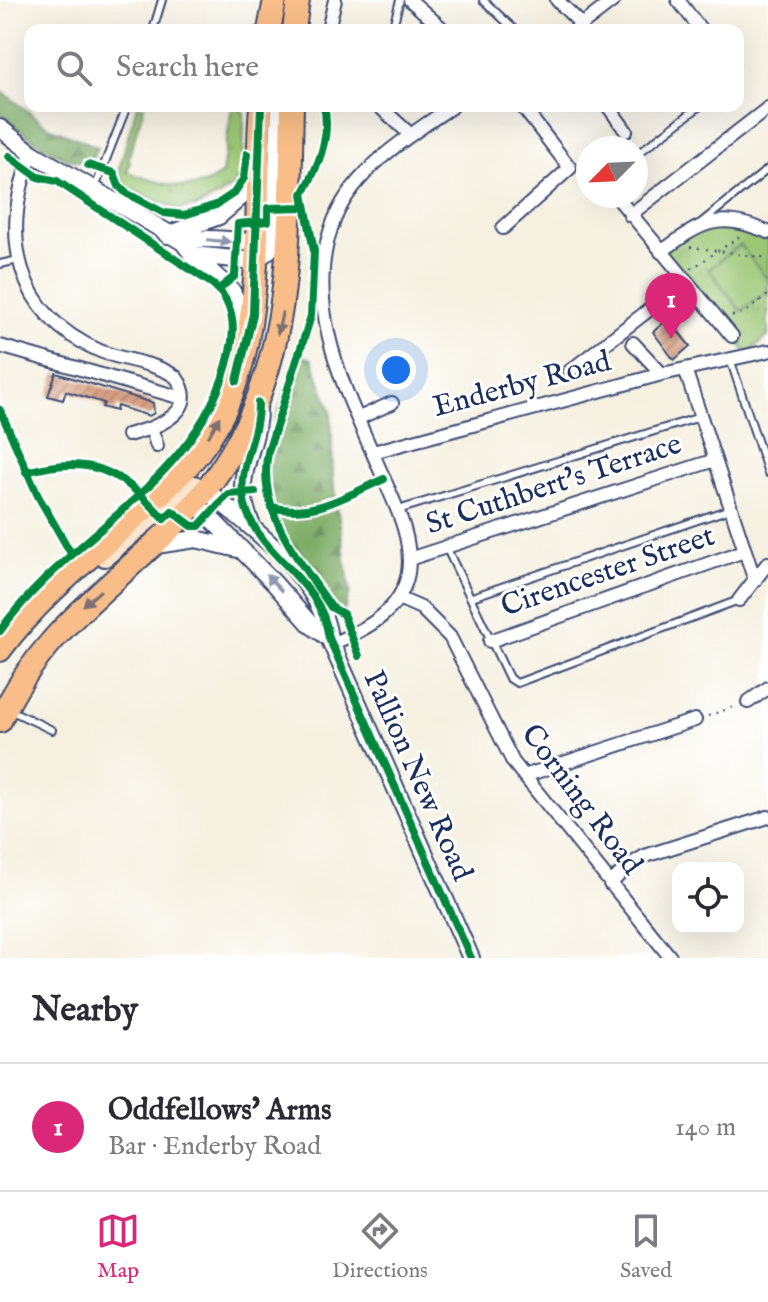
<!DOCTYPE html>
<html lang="en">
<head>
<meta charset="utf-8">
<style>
	:root { --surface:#fff; --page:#f2f2f3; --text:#2b2b33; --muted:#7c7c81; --line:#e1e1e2; --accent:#db2777 }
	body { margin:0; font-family:"IM FELL English",serif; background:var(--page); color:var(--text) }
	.controls { position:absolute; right:24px; bottom:24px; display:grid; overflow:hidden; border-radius:16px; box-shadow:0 8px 32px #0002 }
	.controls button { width:72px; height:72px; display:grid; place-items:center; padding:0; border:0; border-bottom:2px solid var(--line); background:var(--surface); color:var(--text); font:40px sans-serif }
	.compass { position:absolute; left:576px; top:136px; width:72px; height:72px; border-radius:50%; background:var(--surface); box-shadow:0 8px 32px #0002; rotate:246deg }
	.you { position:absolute; left:396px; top:370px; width:28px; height:28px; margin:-20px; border:6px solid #fff; border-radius:50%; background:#1a73e8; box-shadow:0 0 0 12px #1a73e833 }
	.badge { display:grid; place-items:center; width:52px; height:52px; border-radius:50%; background:var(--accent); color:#fff; font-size:26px; font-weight:700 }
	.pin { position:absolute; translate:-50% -66px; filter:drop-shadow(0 2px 4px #0008) }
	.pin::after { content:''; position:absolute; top:42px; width:28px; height:24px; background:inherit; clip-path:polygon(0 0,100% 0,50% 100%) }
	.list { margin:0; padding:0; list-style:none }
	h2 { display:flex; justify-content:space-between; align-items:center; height:104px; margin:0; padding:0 32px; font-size:34px }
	h2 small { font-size:26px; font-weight:400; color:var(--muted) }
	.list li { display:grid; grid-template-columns:52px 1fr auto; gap:24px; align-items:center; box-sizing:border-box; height:128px; padding:0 32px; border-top:2px solid var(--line) }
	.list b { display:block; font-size:30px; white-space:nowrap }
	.list p { margin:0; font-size:26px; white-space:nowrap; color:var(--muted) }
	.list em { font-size:26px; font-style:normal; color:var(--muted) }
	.icon { flex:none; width:44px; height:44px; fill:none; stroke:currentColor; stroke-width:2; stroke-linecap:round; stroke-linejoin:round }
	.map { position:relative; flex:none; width:768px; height:958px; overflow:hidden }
	.search { position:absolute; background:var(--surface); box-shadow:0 8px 32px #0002; left:24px; right:24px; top:24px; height:88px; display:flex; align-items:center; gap:20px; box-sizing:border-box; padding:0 28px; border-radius:16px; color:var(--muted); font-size:30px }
	.sheet { height:232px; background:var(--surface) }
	nav { display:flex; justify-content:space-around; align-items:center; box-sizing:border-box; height:112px; border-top:2px solid var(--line); background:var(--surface); font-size:22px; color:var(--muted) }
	nav a { display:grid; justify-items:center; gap:4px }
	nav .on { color:var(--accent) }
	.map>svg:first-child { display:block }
</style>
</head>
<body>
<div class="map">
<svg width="768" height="958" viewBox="0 0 768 958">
	<defs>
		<pattern id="grass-tufts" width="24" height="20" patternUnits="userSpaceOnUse" patternTransform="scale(2)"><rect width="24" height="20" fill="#9bc673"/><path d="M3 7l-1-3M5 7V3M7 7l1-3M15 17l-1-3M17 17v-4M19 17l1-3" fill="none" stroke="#85aa66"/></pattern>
		<pattern id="forest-firs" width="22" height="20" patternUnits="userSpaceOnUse" patternTransform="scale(2)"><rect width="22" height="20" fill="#7cab65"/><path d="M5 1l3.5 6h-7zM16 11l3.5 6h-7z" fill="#658c56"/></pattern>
		<pattern id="building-hatch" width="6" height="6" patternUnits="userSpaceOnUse" patternTransform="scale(2)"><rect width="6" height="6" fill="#d9a183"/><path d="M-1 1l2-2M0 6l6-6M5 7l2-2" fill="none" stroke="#af846e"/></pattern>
	</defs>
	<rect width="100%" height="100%" fill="#fff"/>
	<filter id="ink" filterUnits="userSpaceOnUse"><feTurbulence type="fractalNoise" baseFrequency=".0125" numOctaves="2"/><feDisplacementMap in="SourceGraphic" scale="16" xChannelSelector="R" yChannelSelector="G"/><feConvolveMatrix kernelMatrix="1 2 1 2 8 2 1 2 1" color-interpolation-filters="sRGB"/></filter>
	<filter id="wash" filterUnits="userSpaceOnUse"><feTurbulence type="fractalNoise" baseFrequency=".006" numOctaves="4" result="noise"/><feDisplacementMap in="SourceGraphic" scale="32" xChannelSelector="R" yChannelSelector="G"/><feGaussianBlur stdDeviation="1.8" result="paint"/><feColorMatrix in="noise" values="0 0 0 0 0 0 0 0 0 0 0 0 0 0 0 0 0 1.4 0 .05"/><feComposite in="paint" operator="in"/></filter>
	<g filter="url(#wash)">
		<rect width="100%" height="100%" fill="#f5f0e0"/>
		<path fill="url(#grass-tufts)" stroke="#5b7a68" stroke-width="2" d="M137 106H144L128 159 130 161 127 172C159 182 193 198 222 174L232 106H238L244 113 243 170 234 186 219 196 197 207 177 209 125 187 119 169Z
			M699 224 768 232V336L748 354 661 252Z"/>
		<path fill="url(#forest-firs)" stroke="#4c6d62" stroke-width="2" d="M0 90 49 127 98 147 91 160C68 170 18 129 0 113Z
			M297 354 312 359 331 411 333 480 350 592 343 614 331 607C303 565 259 516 266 462 270 430 288 387 297 354Z"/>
		<path fill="#9bc673" stroke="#5b7a68" stroke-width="2" d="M740 245 768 280V290L741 311 709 269Z"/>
		<g id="blocks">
			<path fill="url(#building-hatch)" d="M668 319 690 346 674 360 653 332Z
				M56 373 153 403 154 413 149 416 117 406 116 411 102 407 104 403 66 391 63 400 48 396Z"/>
		</g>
	</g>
	<g filter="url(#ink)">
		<use href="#blocks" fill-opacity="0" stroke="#3c4c72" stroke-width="2"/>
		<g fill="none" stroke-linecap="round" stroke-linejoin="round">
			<g stroke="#3c4c72" stroke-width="10">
				<path id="service" d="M483 0 515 30
					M153 30 162 0
					M392 30 400 0
					M636 155 700 106
					M95 188 127 106
					M702 222 768 169
					M0 264 14 261
					M730 359 768 473
					M398 510 700 417
					M447 549 509 678 517 683 739 600
					M472 597 730 509
					M12 711 52 730"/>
			</g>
			<g stroke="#3c4c72" stroke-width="16">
				<path id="minor" d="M410 0 444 30
					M557 0 582 25
					M678 0 701 30
					M328 30 335 0
					M575 30 614 0
					M379 106 411 135
					M608 106 626 131
					M32 153C0 234 14 314 100 351 124 361 155 362 176 377 196 404 173 419 151 428
					M616 196 732 336
					M630 215 768 108
					M503 228 570 168 522 106
					M661 252C702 222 717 211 768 232
					M633 343 662 374
					M0 346 182 398
					M685 369 755 581
					M570 371 685 282
					M359 418 392 403
					M128 435 151 428 157 446
					M373 452 662 374 768 351
					M409 559 715 460
					M398 598 421 608 450 637 513 762 671 958
					M739 600 768 563
					M490 641 744 551
					M331 644C365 630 401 612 408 573 413 540 397 508 384 479 350 399 298 307 335 218 355 169 411 134 453 106
					M748 702 768 688
					M524 776 695 720
					M610 884 628 866 645 856 768 817"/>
			</g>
			<g stroke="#3c4c72" stroke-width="20">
				<path id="tertiary" d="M0 128 32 153 183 242 193 255 255 261 269 250 274 233 280 106
					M167 235 219 216 257 183
					M183 242C197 236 253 240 267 248
					M195 257 232 291 248 326
					M207 491C252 528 321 577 329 638L471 958
					M187 494 274 583 311 625 329 638
					M253 528C227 472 260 454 258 403
					M156 545 196 539 238 549"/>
			</g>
			<g stroke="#3c4c72" stroke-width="22">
				<path id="secondary" d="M105 557 184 489 194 485 207 491"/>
			</g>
			<g stroke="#3c4c72" stroke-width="26">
				<path id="trunk" d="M269 30 275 0
					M294 30 298 0
					M0 650C53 578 128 531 187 467 276 369 251 227 261 106
					M0 721C39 634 106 592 171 528 296 407 288 267 292 106"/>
			</g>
			<path stroke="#3c4c72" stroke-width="2" stroke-dasharray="2 6" stroke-linecap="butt" d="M690 247 768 258
				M691 269 739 237
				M732 316 744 313 768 295
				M708 716 736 706"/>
			<use href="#service" stroke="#fff" stroke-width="6"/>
			<use href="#minor" stroke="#fff" stroke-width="12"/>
			<use href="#tertiary" stroke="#fff" stroke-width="16"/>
			<use href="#secondary" stroke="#fce5cf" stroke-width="18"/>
			<use href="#trunk" stroke="#f8bd88" stroke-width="22"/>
			<g stroke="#fff" stroke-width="13">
				<path id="cycleway" d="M324 106C331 137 318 167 303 194L314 251 311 316 268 452C256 512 300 560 331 607L343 614 359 656
					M88 165 114 173 119 186 126 193 164 213 184 215 216 205 234 193 244 178 247 154
					M219 289 235 276 238 224 268 221V208L303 207
					M237 381 253 314 261 106
					M258 403C259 439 235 468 245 505 259 558 321 577 329 638L471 958
					M0 410 38 496 72 555
					M26 472C93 454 121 471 164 519L172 511 192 526H199L228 494 255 492
					M271 507C314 518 345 496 384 479
					M0 631C70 532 203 480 230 352 236 327 233 303 214 285L57 181 38 177 9 156"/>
			</g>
			<use href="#cycleway" stroke="#00873e" stroke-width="8"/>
		</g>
		<defs><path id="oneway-solid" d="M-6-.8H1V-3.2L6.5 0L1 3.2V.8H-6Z" transform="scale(2)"/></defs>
		<g fill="#8d97ae">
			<use href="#oneway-solid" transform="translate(219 241) rotate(6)"/>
			<use href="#oneway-solid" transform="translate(274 583) rotate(-133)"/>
		</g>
		<g fill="#7e6f71">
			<use href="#oneway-solid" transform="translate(280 323) rotate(102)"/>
			<use href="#oneway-solid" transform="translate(214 427) rotate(-61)"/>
			<use href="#oneway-solid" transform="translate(92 598) rotate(139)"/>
		</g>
	</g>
	<g text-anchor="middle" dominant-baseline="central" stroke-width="6" stroke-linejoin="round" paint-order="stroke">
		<g font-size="30" fill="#1b2f5e" stroke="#fff">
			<text transform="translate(522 385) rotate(-15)">Enderby Road</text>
			<text transform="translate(554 485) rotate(-18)">St Cuthbert's Terrace</text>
			<text transform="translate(608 572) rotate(-19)">Cirencester Street</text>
			<text transform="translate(417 776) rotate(66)">Pallion New Road</text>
			<text transform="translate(581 800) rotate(53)">Corning Road</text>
		</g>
	</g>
</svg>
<div class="controls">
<button><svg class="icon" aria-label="locate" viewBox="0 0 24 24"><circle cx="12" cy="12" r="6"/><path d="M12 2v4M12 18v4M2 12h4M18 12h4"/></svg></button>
</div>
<svg class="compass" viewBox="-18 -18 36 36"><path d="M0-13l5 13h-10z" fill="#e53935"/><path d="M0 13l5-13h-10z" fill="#7c7c81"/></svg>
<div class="you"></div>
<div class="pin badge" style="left:671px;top:339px">1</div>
<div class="search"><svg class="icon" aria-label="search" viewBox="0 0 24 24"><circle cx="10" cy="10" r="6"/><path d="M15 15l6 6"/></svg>Search here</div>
</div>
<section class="sheet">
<h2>Nearby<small></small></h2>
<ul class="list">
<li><span class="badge">1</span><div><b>Oddfellows' Arms</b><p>Bar · Enderby Road</p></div><em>140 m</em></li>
</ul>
</section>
<nav>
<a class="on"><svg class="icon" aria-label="map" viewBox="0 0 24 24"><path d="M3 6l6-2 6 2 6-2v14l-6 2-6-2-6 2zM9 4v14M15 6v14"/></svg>Map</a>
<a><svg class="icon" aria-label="directions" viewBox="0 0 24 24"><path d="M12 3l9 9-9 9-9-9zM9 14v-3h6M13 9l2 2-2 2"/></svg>Directions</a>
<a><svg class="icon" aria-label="saved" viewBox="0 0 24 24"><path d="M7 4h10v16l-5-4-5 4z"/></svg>Saved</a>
</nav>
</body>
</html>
